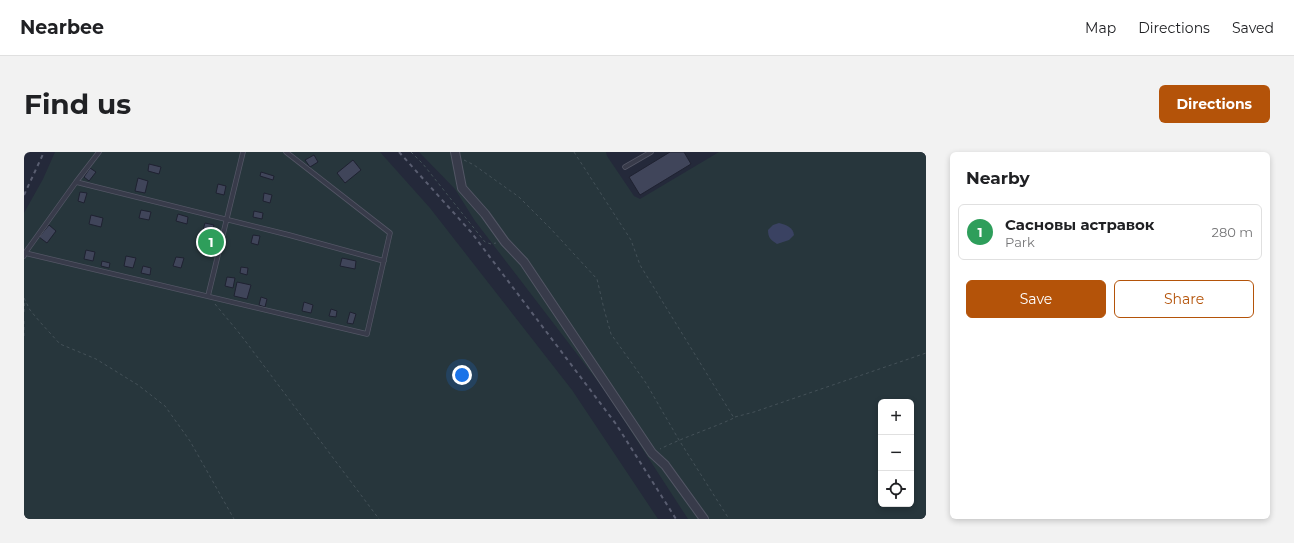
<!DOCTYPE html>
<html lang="en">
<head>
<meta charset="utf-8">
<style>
	:root { --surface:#fff; --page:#f2f2f2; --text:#202124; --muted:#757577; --line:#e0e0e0; --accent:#b45309 }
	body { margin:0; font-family:Montserrat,sans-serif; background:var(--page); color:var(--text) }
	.controls { position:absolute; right:12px; bottom:12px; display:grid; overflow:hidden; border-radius:6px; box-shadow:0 2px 6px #0003 }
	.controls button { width:36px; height:36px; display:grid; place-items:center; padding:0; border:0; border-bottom:1px solid var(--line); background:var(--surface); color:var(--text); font:20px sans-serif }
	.you { position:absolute; left:438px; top:223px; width:14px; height:14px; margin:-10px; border:3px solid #fff; border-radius:50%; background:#1a73e8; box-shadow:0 0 0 6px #1a73e833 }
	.badge { display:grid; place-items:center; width:26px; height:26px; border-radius:50%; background:var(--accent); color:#fff; font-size:13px; font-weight:700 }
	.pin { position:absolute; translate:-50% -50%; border:2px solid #fff; box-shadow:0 1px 4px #0006 }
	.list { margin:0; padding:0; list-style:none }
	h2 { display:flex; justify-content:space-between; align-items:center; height:52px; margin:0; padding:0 16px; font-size:17px }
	h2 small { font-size:13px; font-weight:400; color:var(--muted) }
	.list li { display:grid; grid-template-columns:26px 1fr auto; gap:12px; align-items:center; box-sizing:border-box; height:56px; margin:0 8px 8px; padding:0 8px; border:1px solid var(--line); border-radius:6px }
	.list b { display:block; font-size:15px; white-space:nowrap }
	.list p { margin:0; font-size:13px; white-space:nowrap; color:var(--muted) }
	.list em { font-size:13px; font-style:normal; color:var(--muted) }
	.actions { display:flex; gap:8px; padding:12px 16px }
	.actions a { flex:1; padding:9px 0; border:1px solid var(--accent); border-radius:6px; text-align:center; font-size:14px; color:var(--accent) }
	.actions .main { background:var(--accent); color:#fff }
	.icon { flex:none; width:22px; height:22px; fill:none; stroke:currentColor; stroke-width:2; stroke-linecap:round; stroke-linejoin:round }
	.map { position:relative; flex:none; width:902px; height:367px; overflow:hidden; border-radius:6px }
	header { display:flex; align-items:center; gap:24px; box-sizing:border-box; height:56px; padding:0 20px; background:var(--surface); border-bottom:1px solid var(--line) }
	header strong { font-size:19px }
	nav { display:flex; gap:22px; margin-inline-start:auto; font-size:14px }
	.intro { display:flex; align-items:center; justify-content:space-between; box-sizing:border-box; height:96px; padding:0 24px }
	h1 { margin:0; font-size:28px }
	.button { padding:10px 18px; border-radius:6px; background:var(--accent); color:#fff; font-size:14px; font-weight:700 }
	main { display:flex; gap:24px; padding:0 24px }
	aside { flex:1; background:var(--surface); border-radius:6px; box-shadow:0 2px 6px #0003 }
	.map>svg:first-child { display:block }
</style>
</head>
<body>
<header>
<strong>Nearbee</strong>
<nav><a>Map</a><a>Directions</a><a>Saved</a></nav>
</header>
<div class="intro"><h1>Find us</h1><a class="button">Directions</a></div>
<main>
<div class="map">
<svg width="902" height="367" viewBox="0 0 902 367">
	<rect width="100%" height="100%" fill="#24293a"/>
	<path fill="#27363c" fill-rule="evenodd" d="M31 0H356L406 56 548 238 634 367H0V61L19 27Z
		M395 0H582L583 4 610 44 616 47 695 0H902V367H664L579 236 451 69 431 37ZM857 250H887V352H857Z"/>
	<path fill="#3a4262" d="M755 71C762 73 769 75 770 83L765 88 753 92C747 88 744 86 744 78L749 73Z"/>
	<path fill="#40455a" stroke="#1f2231" d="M646 0H660L667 12 616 43 605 25Z
		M290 3 294 10 286 15 281 8Z
		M329 8 337 18 321 31 313 21Z
		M125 12 137 15 135 22 124 19Z
		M66 16 72 20 65 29 60 25Z
		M237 20 250 24 249 28 236 24Z
		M114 26 124 29 121 41 111 39Z
		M194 32 202 34 200 43 192 41Z
		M56 40 63 41 60 51 54 49Z
		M240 41 248 43 246 51 239 49Z
		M117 58 127 60 125 68 115 66Z
		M230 59 239 61 238 67 229 65Z
		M154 62 164 65 163 72 152 69Z
		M67 63 79 66 77 75 65 72Z
		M181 71 190 73 188 80 179 78Z
		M25 73 32 79 23 91 15 85Z
		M229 83 236 84 234 93 227 91Z
		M62 98 71 100 69 109 60 107Z
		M102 104 112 106 109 116 100 114Z
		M152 105 160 106 157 116 149 114Z
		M318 106 332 109 331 117 316 114Z
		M78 109 86 111 85 116 77 114Z
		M119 114 127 116 126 123 117 121Z
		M217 115 224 116 223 123 216 121Z
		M203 125 211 126 209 136 201 134Z
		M213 130 227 133 223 147 210 144Z
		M237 145 243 147 241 155 235 153Z
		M280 150 289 153 287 161 278 159Z
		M307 157 313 159 312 165 305 164Z
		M326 160 332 162 329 172 323 171Z"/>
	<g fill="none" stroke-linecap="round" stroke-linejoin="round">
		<g stroke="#535665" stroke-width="5.5">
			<path id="lane" d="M601 15 627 0
				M52 30 75 0
				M1 101 52 30 265 83 360 109
				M0 104 1 101 343 182 366 81 262 0
				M184 144 219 0"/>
		</g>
		<g stroke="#535665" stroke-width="10">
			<path id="street" d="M431 0 438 36 461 62 481 90 500 110 628 301 641 313 680 367"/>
		</g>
		<path stroke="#445158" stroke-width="1" stroke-dasharray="3 3" stroke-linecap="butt" d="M387 0 399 12 461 90 467 92 472 91
			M550 0 607 88 616 113 710 266C686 277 660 285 636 297
			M440 8 450 13 495 45 527 77 573 127 580 157 587 182 622 231 655 288 705 367
			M0 146 6 158 16 170 36 192 72 207 114 233 141 254 166 289 210 367
			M191 152 216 182 355 367
			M0 160 1 148
			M0 169V187
			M711 265 730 260 902 201"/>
		<use href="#lane" stroke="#383b4a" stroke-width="4"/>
		<use href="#street" stroke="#383b4a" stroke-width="8"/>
		<path stroke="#5a5e71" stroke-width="2" stroke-dasharray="4 4" stroke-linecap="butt" d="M375 0 447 80 592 272 652 367
			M0 43 20 0"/>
	</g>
</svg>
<div class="controls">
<button>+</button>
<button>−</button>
<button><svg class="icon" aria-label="locate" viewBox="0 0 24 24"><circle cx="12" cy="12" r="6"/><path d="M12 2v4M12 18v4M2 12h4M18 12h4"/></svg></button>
</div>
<div class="you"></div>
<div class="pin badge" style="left:187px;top:90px;background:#2e9e5b">1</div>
</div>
<aside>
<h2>Nearby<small></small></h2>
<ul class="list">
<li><span class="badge" style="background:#2e9e5b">1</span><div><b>Сасновы астравок</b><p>Park</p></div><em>280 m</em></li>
</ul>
<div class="actions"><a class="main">Save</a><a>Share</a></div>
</aside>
</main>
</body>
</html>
